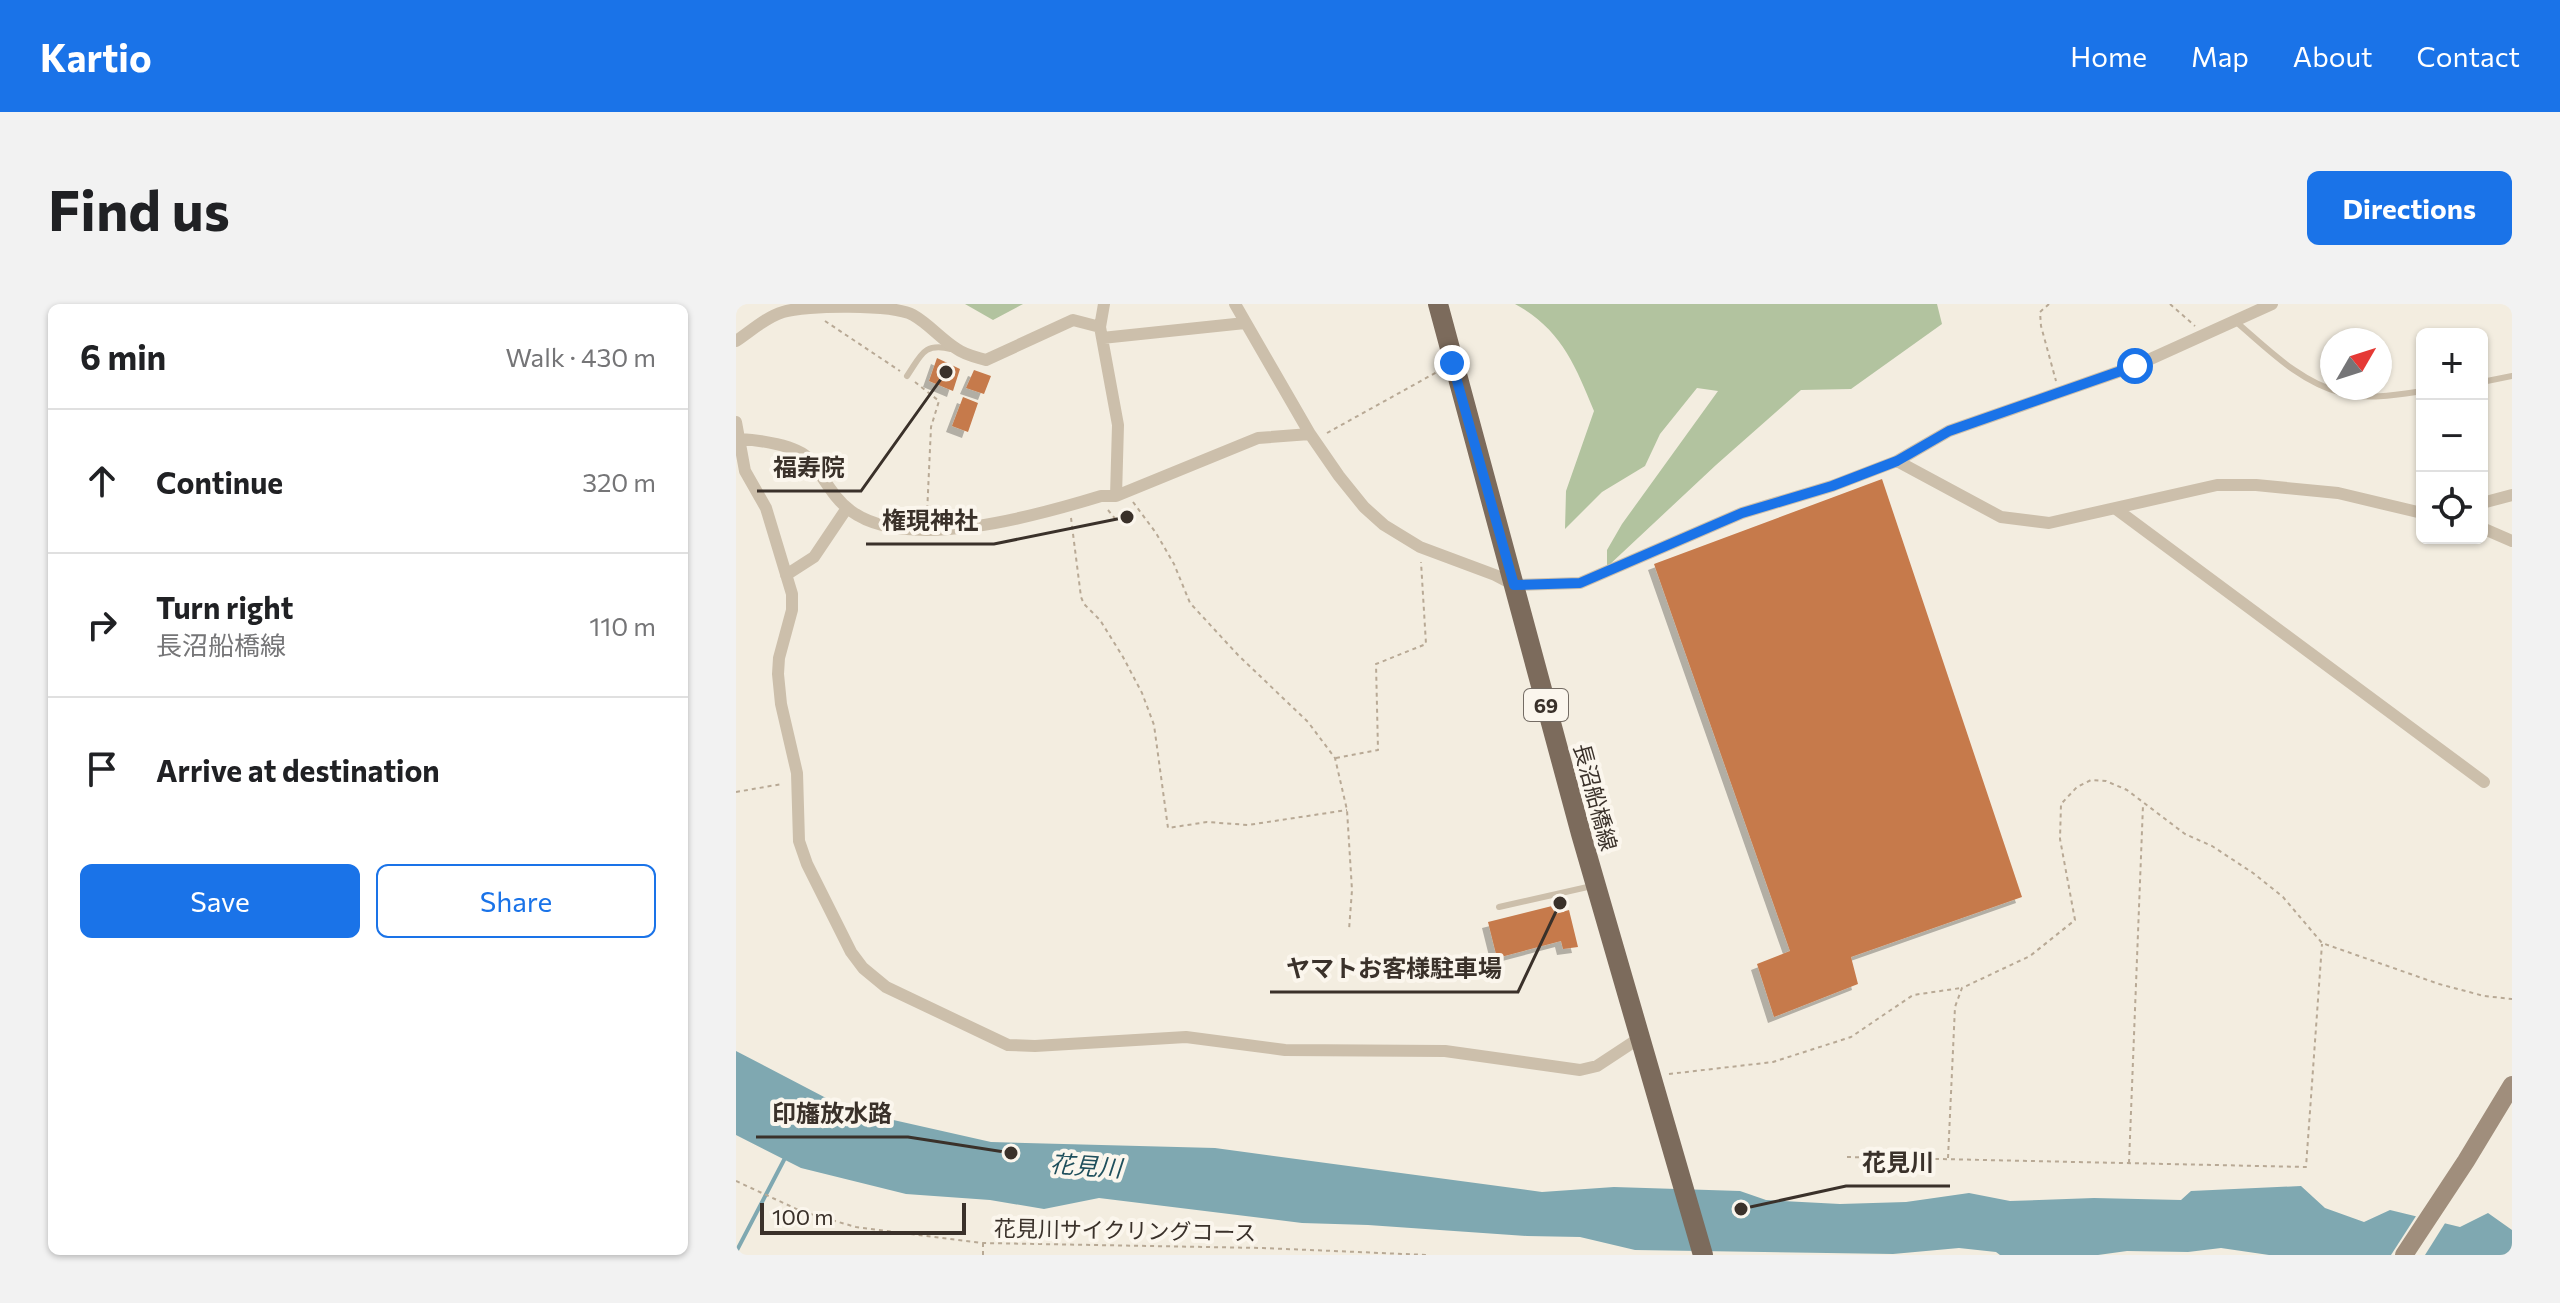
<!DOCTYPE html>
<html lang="en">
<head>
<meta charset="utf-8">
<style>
	:root { --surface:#fff; --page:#f2f2f2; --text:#202124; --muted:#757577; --line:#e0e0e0; --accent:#1a73e8 }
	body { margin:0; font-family:Commissioner,"Noto Sans JP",sans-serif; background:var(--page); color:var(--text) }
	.controls { position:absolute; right:24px; top:24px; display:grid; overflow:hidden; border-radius:12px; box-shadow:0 2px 6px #0004 }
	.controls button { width:72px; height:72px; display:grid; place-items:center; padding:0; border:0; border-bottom:2px solid var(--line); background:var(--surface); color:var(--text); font:40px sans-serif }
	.compass { position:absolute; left:1584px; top:24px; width:72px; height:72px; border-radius:50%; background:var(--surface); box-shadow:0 2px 6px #0004; rotate:51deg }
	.scale { position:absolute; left:24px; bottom:20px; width:206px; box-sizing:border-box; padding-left:8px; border:4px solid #3a312a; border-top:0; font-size:22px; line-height:28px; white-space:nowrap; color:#3a312a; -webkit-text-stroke:6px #fbf6ed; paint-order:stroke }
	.stop { position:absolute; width:24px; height:24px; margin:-18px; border:6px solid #1a73e8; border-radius:50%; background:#fff }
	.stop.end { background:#1a73e8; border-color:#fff; box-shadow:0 2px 8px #0008 }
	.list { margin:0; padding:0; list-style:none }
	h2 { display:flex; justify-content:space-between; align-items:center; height:104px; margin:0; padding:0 32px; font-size:34px }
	h2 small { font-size:26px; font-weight:400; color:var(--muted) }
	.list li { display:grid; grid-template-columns:52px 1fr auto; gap:24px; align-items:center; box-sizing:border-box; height:144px; padding:0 32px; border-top:2px solid var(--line) }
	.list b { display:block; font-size:30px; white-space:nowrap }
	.list p { margin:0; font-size:26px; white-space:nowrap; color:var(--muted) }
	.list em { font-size:26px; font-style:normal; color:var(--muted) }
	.actions { display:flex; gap:16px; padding:24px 32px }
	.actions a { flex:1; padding:18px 0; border:2px solid var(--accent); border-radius:12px; text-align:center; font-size:28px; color:var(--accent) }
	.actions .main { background:var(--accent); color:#fff }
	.icon { flex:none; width:44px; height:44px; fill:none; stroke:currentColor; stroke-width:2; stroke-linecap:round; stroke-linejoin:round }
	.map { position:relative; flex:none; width:1776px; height:951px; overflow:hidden; border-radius:12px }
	header { display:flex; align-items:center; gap:48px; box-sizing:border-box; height:112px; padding:0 40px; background:var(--accent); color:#fff }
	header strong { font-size:38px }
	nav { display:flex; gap:44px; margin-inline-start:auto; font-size:28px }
	.intro { display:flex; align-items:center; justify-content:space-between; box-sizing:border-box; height:192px; padding:0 48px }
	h1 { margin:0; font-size:56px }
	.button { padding:20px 36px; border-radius:12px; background:var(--accent); color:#fff; font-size:28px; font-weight:700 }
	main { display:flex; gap:48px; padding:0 48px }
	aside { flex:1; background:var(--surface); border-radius:12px; box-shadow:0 2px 6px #0004 }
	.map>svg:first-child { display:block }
</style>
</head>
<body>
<header>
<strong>Kartio</strong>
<nav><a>Home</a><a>Map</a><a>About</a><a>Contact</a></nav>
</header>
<div class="intro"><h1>Find us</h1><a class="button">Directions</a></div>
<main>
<aside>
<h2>6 min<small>Walk · 430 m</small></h2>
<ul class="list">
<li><svg class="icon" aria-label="ahead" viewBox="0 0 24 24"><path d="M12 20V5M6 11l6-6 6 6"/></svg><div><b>Continue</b></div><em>320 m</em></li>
<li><svg class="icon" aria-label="right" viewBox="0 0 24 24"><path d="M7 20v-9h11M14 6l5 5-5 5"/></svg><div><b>Turn right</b><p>長沼船橋線</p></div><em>110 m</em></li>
<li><svg class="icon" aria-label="arrive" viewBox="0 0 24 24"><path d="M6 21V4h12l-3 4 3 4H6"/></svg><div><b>Arrive at destination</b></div></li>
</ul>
<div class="actions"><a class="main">Save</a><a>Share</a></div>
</aside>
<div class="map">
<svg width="1776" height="951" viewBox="0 0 1776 951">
	<defs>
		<filter id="shadow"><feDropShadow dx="-6" dy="6" stdDeviation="0" flood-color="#0004"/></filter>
	</defs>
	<rect width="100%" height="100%" fill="#f3ede0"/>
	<path fill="#b2c39f" d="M229 0H287L257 16Z
		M779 0H1201L1206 20 1115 85 1065 86 980 161 871 263V246L886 220 982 87 961 84 924 130 909 162 866 188 829 225 830 187 858 107C839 61 825 25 779 0Z"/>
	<path fill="#7fa8b1" d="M0 747 113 806 255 838 479 844 806 888 878 883 1004 887 1030 896 1104 900 1170 898 1233 889 1274 897 1358 894 1445 896 1455 887 1565 882 1589 904 1628 918 1654 906 1724 923 1752 909 1776 926V951H1533L1485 944 1452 948 1391 947 1362 951H1264L1260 948 1223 944 1157 950 899 946 844 933 791 932 632 921 566 919 363 894 308 905 254 896 170 890 65 864 0 831Z"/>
	<path fill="#f3ede0" d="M1682 909 1711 916 1689 951H1655Z"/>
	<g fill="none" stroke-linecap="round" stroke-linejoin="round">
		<path stroke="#7fa8b1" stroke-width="4" d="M0 948 49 854"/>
	</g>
	<path fill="#c67a4b" filter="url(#shadow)" d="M201 54 224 65 217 87 193 77Z
		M238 66 255 72 248 90 230 84Z
		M227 93 242 99 232 128 216 122Z
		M1146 175 1286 593 1115 653 1122 680 1038 713 1021 660 1054 647 918 260Z
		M816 602 819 610 833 606 842 643 827 645 825 637 761 654 752 618Z"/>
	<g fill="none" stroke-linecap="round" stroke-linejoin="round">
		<path stroke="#b8a995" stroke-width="2" stroke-dasharray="4 4" stroke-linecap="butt" d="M1313 0 1304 8 1305 22 1320 77
			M1434 0 1459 22
			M89 17 164 67
			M179 78 203 97 195 123 191 210
			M591 129 701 68
			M397 198 420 229 438 260 454 299 502 351 572 418 599 454 611 506 616 586 613 626
			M372 206 381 217 389 214
			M335 214 345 293 348 300 364 316 387 353 406 389 418 421 432 524 471 518 512 521 611 506
			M600 454 642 446 640 360 690 340 685 258
			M0 488 46 480
			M933 770 1037 758 1115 733 1177 691 1225 684
			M1111 853 1570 863 1586 640
			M1212 854 1219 703 1226 684 1294 652 1339 616 1324 535 1325 500 1341 483 1355 476 1370 477 1391 486 1449 530 1476 542 1517 569 1547 593 1586 639 1703 680 1748 692 1776 695
			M1393 859 1407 501
			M0 877 67 908 120 923 247 939 527 944 692 951
			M247 951V940"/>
		<path stroke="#ccbfab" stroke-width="6" d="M1499 17C1531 44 1563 78 1606 89 1632 96 1660 91 1686 87
			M171 72C185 52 187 38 215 45
			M1746 78 1776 72
			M763 603 856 582"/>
		<path stroke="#ccbfab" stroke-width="12" d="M499 0 574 130
			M364 23 368 0
			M366 34 509 19
			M0 37C15 27 30 13 47 8 69 1 157 0 177 11 193 20 205 35 221 45 229 51 240 53 250 56L337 16 364 23 382 121 380 192
			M0 118 9 167 30 204 56 290V306L43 354 42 370 45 400 61 469 63 537 71 560 115 648 127 664 150 683 272 741 299 742 450 733 549 746 709 747 844 766 861 762 902 735
			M4 135C22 136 61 141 73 155 88 173 96 193 115 207 172 249 303 211 365 192H380L522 134 574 130 603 172 628 203 648 221 684 243 759 271 778 281 844 279 1006 209 1096 182 1161 157 1265 213 1313 219 1481 181H1520L1602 189 1686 209
			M1161 157 1213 127 1399 62 1536 0
			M1746 199 1776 191
			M1380 205 1748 478
			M1746 224 1776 237
			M50 271 78 253 111 204"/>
		<path stroke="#a08e7c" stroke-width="18" d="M1668 951 1730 857 1776 781"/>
		<path stroke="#7c6b5c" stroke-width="20" d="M702 0 845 530 967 951"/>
	</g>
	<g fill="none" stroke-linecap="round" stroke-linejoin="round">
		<path stroke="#1a73e8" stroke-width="10" d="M716 59 778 281 844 279 1006 209 1096 182 1161 157 1213 127 1399 62"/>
	</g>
	<g text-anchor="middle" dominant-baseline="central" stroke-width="8" stroke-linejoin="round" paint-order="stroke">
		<rect fill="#fbf6ed" stroke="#746c64" stroke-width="2" x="788" y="385" width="44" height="32" rx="6"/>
		<g font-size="20" font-weight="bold" fill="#3a312a">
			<text x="810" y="401">69</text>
		</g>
		<g font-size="22" fill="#3a312a" stroke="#fbf6ed">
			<text transform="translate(860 493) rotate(75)">長沼船橋線</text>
			<text transform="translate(389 926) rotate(1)">花見川サイクリングコース</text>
		</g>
		<g font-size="24" font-style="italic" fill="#1f4f5c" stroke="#fbf6ed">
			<text transform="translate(350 861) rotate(4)">花見川</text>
		</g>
	</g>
	<path fill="none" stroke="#3a312a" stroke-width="3" d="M210 68L125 187H21M391 213L258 240H130M824 599L782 688H534M275 849L172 833H20M1005 905L1110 882H1214"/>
	<g fill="#3a312a" stroke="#fbf6ed" stroke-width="3">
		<circle cx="210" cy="68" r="8"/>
		<circle cx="391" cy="213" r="8"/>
		<circle cx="824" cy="599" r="8"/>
		<circle cx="275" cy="849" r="8"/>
		<circle cx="1005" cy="905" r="8"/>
	</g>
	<g font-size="24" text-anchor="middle" font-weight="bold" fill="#3a312a" stroke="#fbf6ed" stroke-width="8" stroke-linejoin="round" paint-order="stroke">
		<text x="73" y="172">福寿院</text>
		<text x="194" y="225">権現神社</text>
		<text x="658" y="673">ヤマトお客様駐車場</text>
		<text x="96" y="818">印旛放水路</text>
		<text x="1162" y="867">花見川</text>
	</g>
</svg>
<div class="controls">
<button>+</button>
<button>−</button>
<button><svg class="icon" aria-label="locate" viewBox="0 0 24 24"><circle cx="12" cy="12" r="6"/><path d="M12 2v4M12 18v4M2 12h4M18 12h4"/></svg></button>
</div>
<svg class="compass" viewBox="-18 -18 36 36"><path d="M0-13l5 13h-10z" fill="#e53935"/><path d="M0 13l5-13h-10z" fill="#757577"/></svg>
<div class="scale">100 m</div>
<div class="stop" style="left:1399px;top:62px"></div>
<div class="stop end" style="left:716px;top:59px"></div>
</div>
</main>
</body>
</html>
